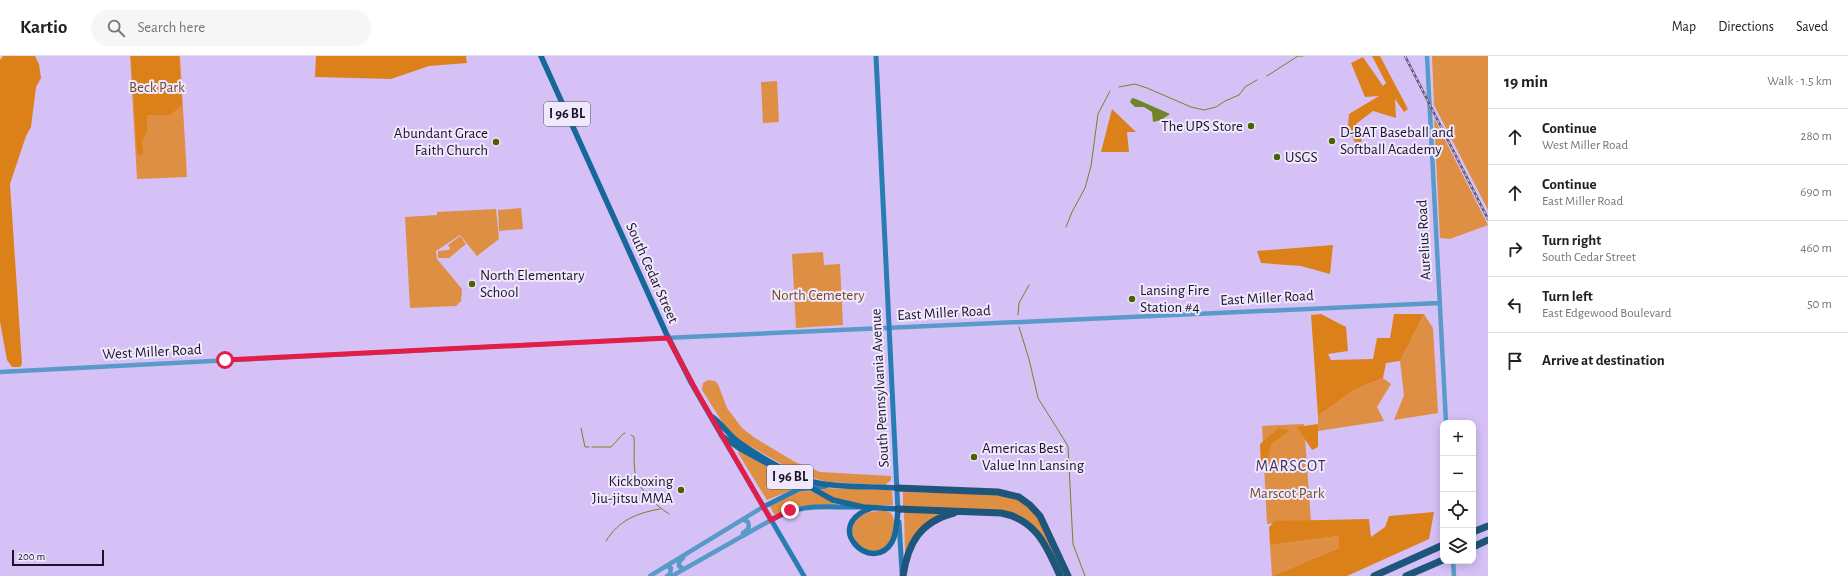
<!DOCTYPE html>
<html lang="en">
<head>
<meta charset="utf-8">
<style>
	:root { --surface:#fff; --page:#f6f6f6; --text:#202124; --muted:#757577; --line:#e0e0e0 }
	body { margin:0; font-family:"Alegreya Sans",sans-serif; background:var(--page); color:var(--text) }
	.controls { position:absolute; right:12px; bottom:12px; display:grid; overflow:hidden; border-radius:8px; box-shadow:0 2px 10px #0003 }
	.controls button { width:36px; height:36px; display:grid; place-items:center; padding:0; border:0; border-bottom:1px solid var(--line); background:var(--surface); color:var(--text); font:20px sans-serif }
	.scale { position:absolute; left:12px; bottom:10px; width:92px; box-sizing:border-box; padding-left:4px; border:2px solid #1b1427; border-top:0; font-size:11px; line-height:14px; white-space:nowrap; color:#1b1427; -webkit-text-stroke:3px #f0e9fe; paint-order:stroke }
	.stop { position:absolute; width:12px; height:12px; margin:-9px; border:3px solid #e11d48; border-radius:50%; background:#fff }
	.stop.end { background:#e11d48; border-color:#fff; box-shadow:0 1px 4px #0008 }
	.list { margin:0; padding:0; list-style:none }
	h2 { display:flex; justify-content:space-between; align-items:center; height:52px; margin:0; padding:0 16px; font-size:17px }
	h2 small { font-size:13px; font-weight:400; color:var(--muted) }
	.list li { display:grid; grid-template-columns:26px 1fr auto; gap:12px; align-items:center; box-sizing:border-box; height:56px; padding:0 16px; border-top:1px solid var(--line) }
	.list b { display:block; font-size:15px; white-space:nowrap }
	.list p { margin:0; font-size:13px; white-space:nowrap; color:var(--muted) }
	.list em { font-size:13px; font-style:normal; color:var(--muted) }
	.icon { flex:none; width:22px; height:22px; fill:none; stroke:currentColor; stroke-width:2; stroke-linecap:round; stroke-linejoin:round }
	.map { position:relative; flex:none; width:1488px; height:520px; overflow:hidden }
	header { display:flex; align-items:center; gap:24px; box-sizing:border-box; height:56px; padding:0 20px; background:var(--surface); border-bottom:1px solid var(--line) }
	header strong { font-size:19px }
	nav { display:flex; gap:22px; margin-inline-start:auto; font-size:14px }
	.search { width:280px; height:36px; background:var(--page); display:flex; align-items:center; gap:10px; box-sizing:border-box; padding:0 14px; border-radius:22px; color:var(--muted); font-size:15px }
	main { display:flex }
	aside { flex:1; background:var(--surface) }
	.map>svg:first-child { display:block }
</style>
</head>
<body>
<header>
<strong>Kartio</strong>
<div class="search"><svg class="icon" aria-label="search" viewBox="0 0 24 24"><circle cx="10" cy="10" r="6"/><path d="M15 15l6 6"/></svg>Search here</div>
<nav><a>Map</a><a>Directions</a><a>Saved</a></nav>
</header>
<main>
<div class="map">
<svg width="1488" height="520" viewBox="0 0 1488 520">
	<rect width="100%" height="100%" fill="#d5c1f6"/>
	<path fill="#de8f43" d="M130 0H180L187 121 137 123Z
		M1432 0H1488V154L1434 49Z
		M777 25 779 66 763 67 761 26Z
		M1434 62 1488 169 1450 183 1440 182Z
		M521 152 523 173 499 175 498 154Z
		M496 153 499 183 477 200 460 179 436 195 437 203 462 233 461 245 456 250 410 252 405 161 437 159V156Z
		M460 180 466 188 449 202H438V195L449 194 450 192 448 189Z
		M823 196 824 209 840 208 843 269 796 272 792 198Z
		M1424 258 1433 272 1438 357 1394 364 1404 339 1400 305Z
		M1383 322 1391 328 1377 351 1384 365 1318 375V360L1354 334Z
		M708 324 715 325 718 328 727 352 742 372 755 382 795 406 820 416 891 420V424L885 429 828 426 801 419 739 384 726 372 702 334 703 327Z
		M1304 368 1311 466 1267 468 1262 370Z
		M739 395 802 430 767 444 738 397Z
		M820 432 892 434 893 449H860L835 443 819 434Z
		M808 434 838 449 801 450 777 459 774 458 770 450 798 436Z
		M903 436 996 438 1018 444 1035 457 1065 520H1063C1052 497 1044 474 1021 460L903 450Z
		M886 455 891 457C900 470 889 499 870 495 866 494 862 491 858 490L852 476C855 457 869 455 886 455Z
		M904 456 943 457 936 462 905 496Z
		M1339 480V492L1272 520 1270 489Z"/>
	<path fill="#dc811a" d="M3 0H35L39 8 41 22 36 31 31 71 26 80 10 128 22 308 20 311H12L7 304 0 266V4Z
		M131 0H179L182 49 170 59H147V75L142 85 143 97 139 100 137 96Z
		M316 0H466L467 7 429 10 391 23 315 21Z
		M1372 0H1380L1408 53 1404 56 1395 43 1396 62 1373 55 1356 68 1362 85 1356 89 1348 71 1349 58 1379 40 1365 41 1351 7 1363 1 1383 30 1386 27Z
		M1112 53 1136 76H1127L1129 96H1101Z
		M1333 189 1330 218 1301 210 1261 207 1257 195Z
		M1321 258 1346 271 1348 295 1328 298 1331 304 1373 303 1377 282H1390L1394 258H1424L1400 305 1386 307 1383 322 1354 334 1318 360 1311 259Z
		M1318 368V391L1312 394 1297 371Z
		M1279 372 1289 375 1271 388 1266 410 1261 411 1260 388Z
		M1434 456 1429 483 1347 520H1272L1339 492V480L1270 489 1269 471 1275 465 1369 463 1371 481 1385 471 1389 460Z"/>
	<path fill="#6f8527" d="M1132 42 1136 43 1170 58 1161 64 1153 66 1152 56 1144 51H1135L1130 46Z"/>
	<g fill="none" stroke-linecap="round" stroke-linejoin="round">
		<path stroke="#6f8527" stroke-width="1" d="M1267 20 1298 0H1303
			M1119 31 1135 28 1147 32 1191 51 1204 54 1216 51 1225 45 1239 39 1245 31 1257 24
			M1066 171 1072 156 1085 132 1091 110 1098 58 1110 35
			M1018 259 1019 247 1029 229
			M1019 271 1029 303 1038 342 1068 390 1073 488 1085 520
			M581 372 585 391H589
			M631 379 634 381C635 393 633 404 635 416 639 435 654 448 669 458
			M592 391H611L623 378 625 377
			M606 485C619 464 637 457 660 453"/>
		<path stroke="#5a9ac8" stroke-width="4.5" d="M1427 0 1446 367
			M0 316 643 283 1439 247
			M743 463 748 466C750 472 748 474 743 477
			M683 502 679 506V510L684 513
			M1453 505 1454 520
			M666 510 671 512 670 518 667 520
			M650 520 763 451
			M672 520 771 464"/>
		<path stroke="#297db4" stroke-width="5" d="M876 0 898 456
			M722 380 804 520
			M763 451 799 433 826 430
			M771 464C803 446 824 452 859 451
			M899 466 902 516"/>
		<path stroke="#17689a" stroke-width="5.5" d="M541 0 666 277 692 328 722 380 739 392 833 444 863 451 898 453C897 463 897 477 892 486 872 520 820 469 872 452
			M711 360C722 367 728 379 740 387 757 399 797 423 818 427 843 432 871 430 897 432"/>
		<path stroke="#1e567b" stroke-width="7" d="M897 432 998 436 1019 441 1030 449 1040 460 1068 520
			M898 453 1001 457C1036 463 1047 491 1060 520
			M1473 476 1488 470
			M1473 491 1488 484
			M903 520C908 487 920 466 954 457
			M1374 520 1443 489
			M1406 520 1443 504"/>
		<g stroke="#65597a" stroke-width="2.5">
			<path id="rail" d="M1405 0 1488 163"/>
		</g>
		<use href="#rail" stroke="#f0e9fe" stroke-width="1" stroke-dasharray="3" stroke-linecap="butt"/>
	</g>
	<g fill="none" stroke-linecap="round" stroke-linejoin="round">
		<path stroke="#e11d48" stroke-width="5" d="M225 304 668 282 698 338 771 464 790 454"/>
	</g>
	<g fill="#4d5f03" stroke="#f0e9fe" stroke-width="1.5">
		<circle cx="1251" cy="70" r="4"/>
		<circle cx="1332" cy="85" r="4"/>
		<circle cx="496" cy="86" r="4"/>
		<circle cx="1277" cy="101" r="4"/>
		<circle cx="472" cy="228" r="4"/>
		<circle cx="1132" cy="243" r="4"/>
		<circle cx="974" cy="401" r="4"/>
		<circle cx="681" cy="434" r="4"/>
	</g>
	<g text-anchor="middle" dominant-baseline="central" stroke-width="4" stroke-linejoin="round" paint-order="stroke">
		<g fill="#f0e9fe" stroke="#5b5468" stroke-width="1">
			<rect x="544" y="46" width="46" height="24" rx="3"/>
			<rect x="767" y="409" width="46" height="24" rx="3"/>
		</g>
		<g font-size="14" font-weight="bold" fill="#1b1427">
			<text x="567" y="58">I 96 BL</text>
			<text x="790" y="421">I 96 BL</text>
		</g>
		<g font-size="15" fill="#744d2a" stroke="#f0e9fe">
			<text x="157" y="31">Beck Park</text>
			<text x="818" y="239">North Cemetery</text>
			<text x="1287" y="437">Marscot Park</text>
		</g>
		<g font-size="15" fill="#1b1427" stroke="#f0e9fe" text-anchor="start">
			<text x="1243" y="70" text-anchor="end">The UPS Store</text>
			<text x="1340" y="76">D-BAT Baseball and<tspan x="1340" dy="17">Softball Academy</tspan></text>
			<text x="488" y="77" text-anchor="end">Abundant Grace<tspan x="488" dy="17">Faith Church</tspan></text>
			<text x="1285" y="101">USGS</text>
			<text x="480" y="219">North Elementary<tspan x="480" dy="17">School</tspan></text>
			<text x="1140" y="234">Lansing Fire<tspan x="1140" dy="17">Station #4</tspan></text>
			<text x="982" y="392">Americas Best<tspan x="982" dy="17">Value Inn Lansing</tspan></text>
			<text x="673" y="425" text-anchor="end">Kickboxing<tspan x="673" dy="17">Jiu-jitsu MMA</tspan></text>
		</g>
		<g font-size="15" fill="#1b1427" stroke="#f0e9fe">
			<text transform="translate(1424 184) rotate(-93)">Aurelius Road</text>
			<text transform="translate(652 217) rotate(66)">South Cedar Street</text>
			<text transform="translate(1267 242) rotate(-3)">East Miller Road</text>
			<text transform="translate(944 257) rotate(-3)">East Miller Road</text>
			<text transform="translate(152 296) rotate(-3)">West Miller Road</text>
			<text transform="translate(880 332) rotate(-93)">South Pennsylvania Avenue</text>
		</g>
		<g font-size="16" letter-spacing="1" fill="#43315c" stroke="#f0e9fe">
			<text x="1291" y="410">MARSCOT</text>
		</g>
	</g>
</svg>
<div class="controls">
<button>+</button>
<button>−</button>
<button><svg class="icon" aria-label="locate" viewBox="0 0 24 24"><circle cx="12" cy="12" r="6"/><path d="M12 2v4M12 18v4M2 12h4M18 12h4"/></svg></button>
<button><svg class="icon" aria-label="layers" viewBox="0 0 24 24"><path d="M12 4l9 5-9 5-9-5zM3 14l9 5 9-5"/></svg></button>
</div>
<div class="scale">200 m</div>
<div class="stop" style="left:225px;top:304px"></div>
<div class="stop end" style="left:790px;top:454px"></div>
</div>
<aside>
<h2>19 min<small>Walk · 1.5 km</small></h2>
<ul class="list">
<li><svg class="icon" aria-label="ahead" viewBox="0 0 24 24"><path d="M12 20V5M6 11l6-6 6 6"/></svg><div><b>Continue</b><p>West Miller Road</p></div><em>280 m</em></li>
<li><svg class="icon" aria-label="ahead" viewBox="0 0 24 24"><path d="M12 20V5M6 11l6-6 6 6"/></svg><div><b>Continue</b><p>East Miller Road</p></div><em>690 m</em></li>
<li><svg class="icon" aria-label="right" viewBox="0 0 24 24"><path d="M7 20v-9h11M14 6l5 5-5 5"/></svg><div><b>Turn right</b><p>South Cedar Street</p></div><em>460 m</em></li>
<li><svg class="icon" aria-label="left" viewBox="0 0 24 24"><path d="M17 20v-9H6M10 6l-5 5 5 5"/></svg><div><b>Turn left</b><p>East Edgewood Boulevard</p></div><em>50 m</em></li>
<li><svg class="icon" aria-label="arrive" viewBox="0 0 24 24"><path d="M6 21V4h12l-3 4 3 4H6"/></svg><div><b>Arrive at destination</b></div></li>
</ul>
</aside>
</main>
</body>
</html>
